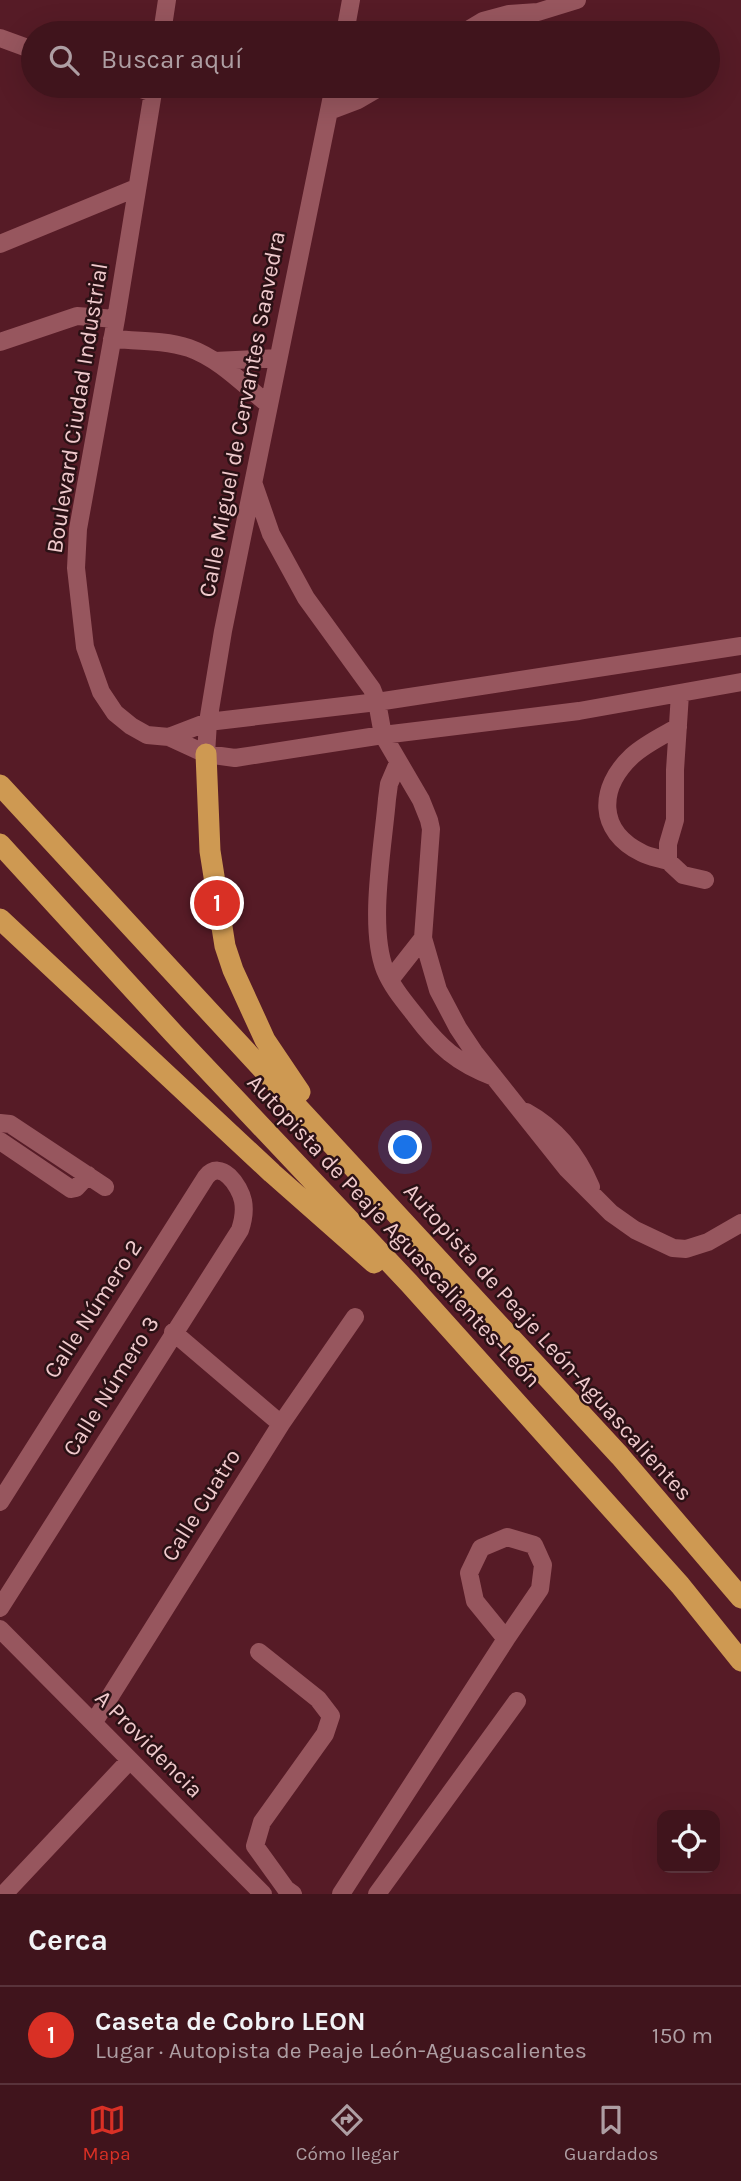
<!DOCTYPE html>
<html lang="es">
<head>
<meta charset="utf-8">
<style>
	:root { --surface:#40141c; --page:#471d25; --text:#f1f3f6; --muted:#ae9ea3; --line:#59333b; --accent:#d93025 }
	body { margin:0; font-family:Karla,sans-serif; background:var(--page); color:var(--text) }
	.controls { position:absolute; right:21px; bottom:21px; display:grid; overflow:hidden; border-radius:14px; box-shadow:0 7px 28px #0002 }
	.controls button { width:63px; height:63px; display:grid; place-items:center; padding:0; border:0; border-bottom:2px solid var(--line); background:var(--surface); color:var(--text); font:35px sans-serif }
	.you { position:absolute; left:406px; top:1148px; width:24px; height:24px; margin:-18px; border:5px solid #fff; border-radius:50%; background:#1a73e8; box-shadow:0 0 0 10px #1a73e833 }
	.badge { display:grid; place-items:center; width:46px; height:46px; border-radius:50%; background:var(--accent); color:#fff; font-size:23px; font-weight:700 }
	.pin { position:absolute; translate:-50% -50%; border:4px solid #fff; box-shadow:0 2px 7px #0006 }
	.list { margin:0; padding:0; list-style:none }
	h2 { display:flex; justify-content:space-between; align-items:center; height:91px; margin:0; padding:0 28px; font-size:30px }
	h2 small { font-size:23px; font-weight:400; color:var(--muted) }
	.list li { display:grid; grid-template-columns:46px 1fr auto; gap:21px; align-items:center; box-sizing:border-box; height:98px; padding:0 28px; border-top:2px solid var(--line) }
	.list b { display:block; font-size:26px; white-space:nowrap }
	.list p { margin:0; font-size:23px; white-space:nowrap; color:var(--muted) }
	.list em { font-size:23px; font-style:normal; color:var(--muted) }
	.icon { flex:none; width:38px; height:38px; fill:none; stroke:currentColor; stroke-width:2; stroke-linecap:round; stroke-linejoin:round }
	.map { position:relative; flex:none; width:741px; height:1894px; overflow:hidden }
	.search { position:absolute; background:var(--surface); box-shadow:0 7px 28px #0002; left:21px; right:21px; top:21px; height:77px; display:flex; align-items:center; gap:18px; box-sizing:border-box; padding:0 24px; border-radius:38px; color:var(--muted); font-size:26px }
	.sheet { height:189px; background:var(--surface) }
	nav { display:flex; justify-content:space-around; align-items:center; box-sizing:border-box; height:98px; border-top:2px solid var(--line); background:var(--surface); font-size:19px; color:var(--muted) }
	nav a { display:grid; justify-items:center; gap:4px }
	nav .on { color:var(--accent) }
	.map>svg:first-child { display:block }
</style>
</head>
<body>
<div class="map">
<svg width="741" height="1894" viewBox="0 0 741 1894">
	<rect width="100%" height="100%" fill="#561b26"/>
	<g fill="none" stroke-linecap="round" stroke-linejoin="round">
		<path stroke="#97565e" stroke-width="18" d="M162 33 167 0
			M345 33 351 0
			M463 33 483 21 509 14 538 12 577 0
			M0 38 33 50
			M132 86 153 93
			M154 86 116 319 78 529 76 568 85 647 101 692 115 713 131 726 147 735 169 737 206 754 235 758 383 735 579 711 741 682
			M329 111 358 100 382 86
			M0 244 136 188
			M112 339C137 341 165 340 189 348 220 359 244 385 269 405
			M0 342 77 316 116 319
			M215 361 278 358
			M254 485 271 534 306 598 372 689 377 702 383 735 421 800 429 820 431 829 423 938 438 990 458 1028 474 1052 567 1169 611 1213 635 1230 673 1248 686 1249 708 1242 741 1223
			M680 694 675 770V820L668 844V861L683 875 705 880
			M169 737 208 722 377 702 741 646
			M206 754 208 722 223 631 334 86
			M398 763 389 784 387 799C383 847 368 927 385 970 392 987 404 1001 415 1015 439 1047 457 1063 494 1077
			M668 861C659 858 649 857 642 853 597 831 598 788 632 756 645 744 662 736 678 727
			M390 980 423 938
			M526 1112C557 1129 577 1154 591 1187
			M0 1123 10 1124 105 1187
			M0 1141 71 1189 76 1188 88 1175
			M173 1332 281 1424
			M0 1502 206 1177C221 1158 240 1186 243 1201 245 1211 243 1221 240 1230L0 1608
			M507 1537 534 1545 543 1565 540 1589 506 1639 475 1601 469 1573 481 1548Z
			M0 1629 263 1894
			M259 1652 318 1699 331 1716 325 1734 262 1822 255 1846 286 1889 293 1894
			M94 1722 281 1424 355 1317
			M4 1894 130 1760
			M341 1894 506 1639
			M377 1894 517 1701"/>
		<path stroke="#ce9952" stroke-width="21" d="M206 754 210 851 225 946 233 970 265 1040 300 1092
			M0 785 620 1456 741 1598
			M0 844 174 1034 409 1283 680 1585 741 1661
			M0 919 272 1173 374 1263"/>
	</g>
	<g text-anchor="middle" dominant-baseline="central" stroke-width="5" stroke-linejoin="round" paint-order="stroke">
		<g font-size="23" fill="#f0cacd" stroke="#2b1115">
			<text transform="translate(77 408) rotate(-81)">Boulevard Ciudad Industrial</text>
			<text transform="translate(242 414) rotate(-79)">Calle Miguel de Cervantes Saavedra</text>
			<text transform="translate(394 1231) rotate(47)">Autopista de Peaje Aguascalientes-León</text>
			<text transform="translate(93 1309) rotate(-57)">Calle Número 2</text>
			<text transform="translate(548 1342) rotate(48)">Autopista de Peaje León-Aguascalientes</text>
			<text transform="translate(111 1386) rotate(-58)">Calle Número 3</text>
			<text transform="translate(201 1505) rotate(-58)">Calle Cuatro</text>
			<text transform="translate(149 1744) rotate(45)">A Providencia</text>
		</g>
	</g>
</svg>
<div class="controls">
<button><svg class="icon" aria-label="locate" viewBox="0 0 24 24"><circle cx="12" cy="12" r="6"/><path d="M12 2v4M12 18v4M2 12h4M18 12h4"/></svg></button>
</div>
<div class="you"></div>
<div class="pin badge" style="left:217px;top:903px">1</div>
<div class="search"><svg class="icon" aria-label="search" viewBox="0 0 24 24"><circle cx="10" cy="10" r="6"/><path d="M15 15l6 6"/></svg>Buscar aquí</div>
</div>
<section class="sheet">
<h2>Cerca<small></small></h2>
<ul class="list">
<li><span class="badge">1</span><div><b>Caseta de Cobro LEON</b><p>Lugar · Autopista de Peaje León-Aguascalientes</p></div><em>150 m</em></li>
</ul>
</section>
<nav>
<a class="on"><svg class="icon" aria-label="map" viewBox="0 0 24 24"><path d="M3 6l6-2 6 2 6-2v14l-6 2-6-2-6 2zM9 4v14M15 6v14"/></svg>Mapa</a>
<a><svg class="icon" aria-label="directions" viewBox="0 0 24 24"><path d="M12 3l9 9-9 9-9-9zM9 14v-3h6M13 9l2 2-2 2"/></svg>Cómo llegar</a>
<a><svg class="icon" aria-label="saved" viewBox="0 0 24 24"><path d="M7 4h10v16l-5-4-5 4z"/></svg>Guardados</a>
</nav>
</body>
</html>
